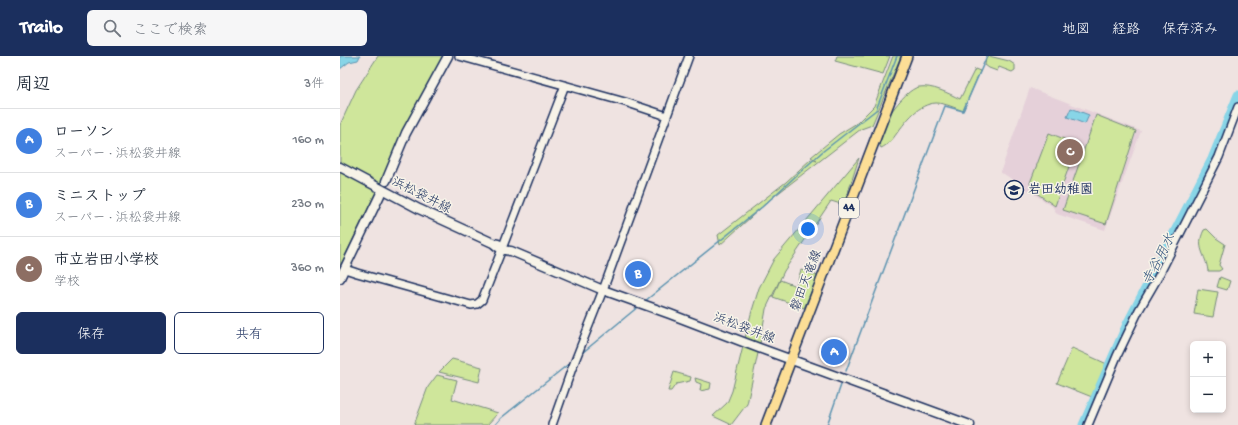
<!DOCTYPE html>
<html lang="ja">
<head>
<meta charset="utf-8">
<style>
	:root { --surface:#fff; --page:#f6f6f7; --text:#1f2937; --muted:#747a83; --line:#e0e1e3; --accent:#1b2f5e }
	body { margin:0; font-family:"Gochi Hand","Klee One",sans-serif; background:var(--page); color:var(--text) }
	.controls { position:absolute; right:12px; bottom:12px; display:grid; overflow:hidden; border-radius:6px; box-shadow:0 2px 6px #0003 }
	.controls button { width:36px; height:36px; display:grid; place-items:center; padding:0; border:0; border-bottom:1px solid var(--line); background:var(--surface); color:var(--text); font:20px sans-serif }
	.you { position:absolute; left:468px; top:173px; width:14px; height:14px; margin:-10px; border:3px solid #fff; border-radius:50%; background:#1a73e8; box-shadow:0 0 0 6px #1a73e833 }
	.badge { display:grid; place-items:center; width:26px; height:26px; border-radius:50%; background:var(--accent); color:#fff; font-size:13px; font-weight:700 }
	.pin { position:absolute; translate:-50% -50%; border:2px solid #fff; box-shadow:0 1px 4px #0006 }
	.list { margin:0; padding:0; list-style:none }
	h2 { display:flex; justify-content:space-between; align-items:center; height:52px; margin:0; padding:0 16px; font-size:17px }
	h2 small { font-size:13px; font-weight:400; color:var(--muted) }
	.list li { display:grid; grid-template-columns:26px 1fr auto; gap:12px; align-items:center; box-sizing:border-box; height:64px; padding:0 16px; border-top:1px solid var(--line) }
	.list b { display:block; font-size:15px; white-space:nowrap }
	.list p { margin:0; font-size:13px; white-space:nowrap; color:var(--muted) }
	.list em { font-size:13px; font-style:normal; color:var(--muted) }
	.actions { display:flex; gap:8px; padding:12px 16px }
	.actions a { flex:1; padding:9px 0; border:1px solid var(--accent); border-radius:6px; text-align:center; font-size:14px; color:var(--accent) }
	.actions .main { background:var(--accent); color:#fff }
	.icon { flex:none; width:22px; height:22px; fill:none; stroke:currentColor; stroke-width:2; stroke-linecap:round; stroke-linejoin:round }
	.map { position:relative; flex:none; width:898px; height:369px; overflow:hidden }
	header { display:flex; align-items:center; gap:24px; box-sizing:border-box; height:56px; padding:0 20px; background:var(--accent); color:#fff }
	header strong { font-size:19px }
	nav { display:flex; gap:22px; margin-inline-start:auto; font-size:14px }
	.search { width:280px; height:36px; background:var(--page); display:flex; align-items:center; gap:10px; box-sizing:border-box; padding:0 14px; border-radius:6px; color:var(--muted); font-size:15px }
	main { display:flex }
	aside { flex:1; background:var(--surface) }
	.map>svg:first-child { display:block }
</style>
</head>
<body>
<header>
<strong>Trailo</strong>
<div class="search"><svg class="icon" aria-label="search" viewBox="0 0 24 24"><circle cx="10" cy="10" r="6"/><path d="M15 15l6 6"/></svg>ここで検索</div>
<nav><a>地図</a><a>経路</a><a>保存済み</a></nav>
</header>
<main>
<aside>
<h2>周辺<small>3件</small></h2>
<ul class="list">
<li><span class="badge" style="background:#3f7fe0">A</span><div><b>ローソン</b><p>スーパー · 浜松袋井線</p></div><em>160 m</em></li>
<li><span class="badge" style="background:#3f7fe0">B</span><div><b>ミニストップ</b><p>スーパー · 浜松袋井線</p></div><em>230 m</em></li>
<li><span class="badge" style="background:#8d6e63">C</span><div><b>市立岩田小学校</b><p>学校</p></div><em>360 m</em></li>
</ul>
<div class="actions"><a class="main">保存</a><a>共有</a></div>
</aside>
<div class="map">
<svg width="898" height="369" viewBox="0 0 898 369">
	<rect width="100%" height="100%" fill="#efe3e1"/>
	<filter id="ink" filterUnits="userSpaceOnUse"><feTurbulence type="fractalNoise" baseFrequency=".025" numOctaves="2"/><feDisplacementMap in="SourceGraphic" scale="8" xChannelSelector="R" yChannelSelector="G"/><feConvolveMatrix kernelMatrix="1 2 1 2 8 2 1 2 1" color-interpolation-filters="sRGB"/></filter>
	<g filter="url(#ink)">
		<path fill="#e5d0d9" d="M690 32 801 75 765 174 717 158 712 150 664 118 660 117Z"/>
		<path fill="#cfe69b" stroke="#758a7c" d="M38 0H105L41 126 0 210V69L16 34Z
			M497 0H550L543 18 495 5Z
			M553 0H561L532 69 521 73 432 142 380 189 378 179 446 126 471 103 477 105 471 101 499 78 517 67 534 50Z
			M649 0 669 5 675 9V14L672 16 659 11 657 15 649 12 645 9 646 2Z
			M635 13 640 15 623 55C615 52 605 47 596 47 578 48 567 64 557 77 553 83 548 89 541 92 531 78 564 33 579 31 592 29 608 37 620 43Z
			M756 59 796 75 766 168 723 154Z
			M709 77 737 88 715 150 695 136 690 127Z
			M519 102 504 149 491 145 444 215 426 253 420 288 407 348 391 369H389L390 368 373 360 387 347 392 335 411 258 419 232 434 203Z
			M867 173 876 182 885 188 879 209 882 213 879 215H868C866 198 855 192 864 174Z
			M461 214 478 220 464 252 433 241 440 224 456 230Z
			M880 221 890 225 887 234 877 231Z
			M858 233 878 236 873 261 854 258Z
			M732 292 767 308 752 341 717 327Z
			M112 303 142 311 139 326 99 316Z
			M334 316 351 321 350 325 336 328 331 335H328Z
			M97 319 117 324 112 343 158 357 147 369H74L88 331Z
			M355 322 371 327 370 333 360 335 361 328 356 326Z"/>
		<path fill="#88d5e7" stroke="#5c93b0" d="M0 0H20L18 4 9 6 0 13Z
			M731 52 749 59 745 68 727 61Z"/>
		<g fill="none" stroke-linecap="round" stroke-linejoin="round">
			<path stroke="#5c93b0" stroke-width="1.5" d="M305 245 422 151 482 96 536 54 557 0
				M242 297 299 250
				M506 315 605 50 623 55 647 0
				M155 369 161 362 231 306
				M487 369 501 329"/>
			<path stroke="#88d5e7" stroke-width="9" d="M743 369 787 268 872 103 898 39"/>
			<g stroke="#1b2f5e" stroke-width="10">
				<path id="tertiary" d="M119 0 285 46 327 60
					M163 190 225 29
					M5 213 17 217 131 249 137 248 142 244 162 193
					M212 369 231 315 263 234 349 0
					M748 369 777 300 799 254 817 223 879 101 898 51"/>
			</g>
			<g stroke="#1b2f5e" stroke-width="11">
				<path id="secondary" d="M0 111 79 153 153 187 158 188
					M46 125 66 77 108 0
					M153 187C158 192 163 195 171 195L263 234 330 258 419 292 630 369
					M0 222 40 139"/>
			</g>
			<g stroke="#1b2f5e" stroke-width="12">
				<path id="primary" d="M426 369 567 0"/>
			</g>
			<use href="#tertiary" stroke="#f7f3e8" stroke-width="7"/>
			<use href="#secondary" stroke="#f7f3e8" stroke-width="8"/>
			<use href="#primary" stroke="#fcde96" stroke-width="9"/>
		</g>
	</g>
	<defs>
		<g id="school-ring" transform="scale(1)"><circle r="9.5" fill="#f7f3e8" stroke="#1b2f5e" stroke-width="1.5"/><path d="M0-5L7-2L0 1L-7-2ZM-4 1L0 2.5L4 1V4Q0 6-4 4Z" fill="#1b2f5e"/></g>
	</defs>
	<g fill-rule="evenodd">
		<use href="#school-ring" x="674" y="134"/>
	</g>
	<g text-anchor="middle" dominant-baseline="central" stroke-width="3" stroke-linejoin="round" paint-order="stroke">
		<rect fill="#f7f3e8" stroke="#5d6a87" stroke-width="1" x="499" y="142" width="20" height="20" rx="3"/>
		<g font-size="12" font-weight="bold" fill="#1b2f5e">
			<text x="509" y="152">44</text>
		</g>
		<g font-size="13" font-weight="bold" fill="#1b2f5e" stroke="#f7f3e8" text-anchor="start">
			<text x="688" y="134">岩田幼稚園</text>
		</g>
		<g font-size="13" fill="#1b2f5e" stroke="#f7f3e8">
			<text transform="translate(81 140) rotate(27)">浜松袋井線</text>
			<text transform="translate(467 225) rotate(-69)">磐田天竜線</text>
			<text transform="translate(404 273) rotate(21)">浜松袋井線</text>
		</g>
		<g font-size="14" font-style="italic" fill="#365880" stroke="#f7f3e8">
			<text transform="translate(820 204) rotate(-63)">寺谷用水</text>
		</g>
	</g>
</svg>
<div class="controls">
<button>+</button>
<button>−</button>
</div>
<div class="you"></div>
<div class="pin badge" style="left:494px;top:296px;background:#3f7fe0">A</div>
<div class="pin badge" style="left:298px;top:218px;background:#3f7fe0">B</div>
<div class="pin badge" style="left:730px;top:96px;background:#8d6e63">C</div>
</div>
</main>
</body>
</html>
